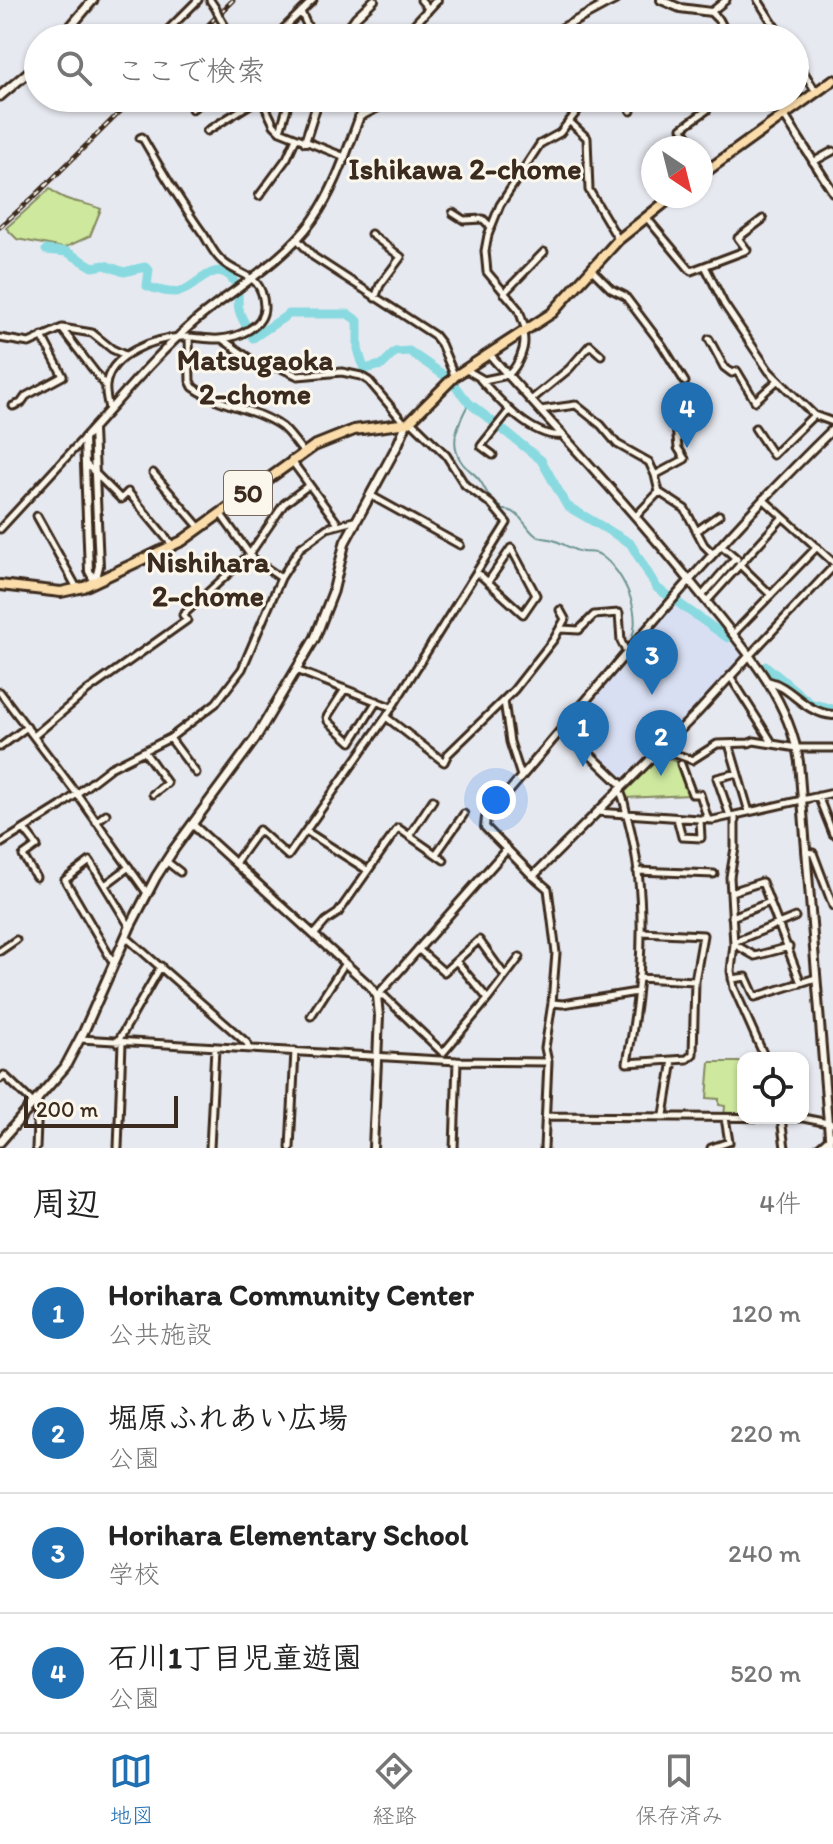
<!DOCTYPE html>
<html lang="ja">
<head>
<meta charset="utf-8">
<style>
	:root { --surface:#fff; --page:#f2f2f2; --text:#222; --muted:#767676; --line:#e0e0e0; --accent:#1f6fb2 }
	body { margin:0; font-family:Itim,"Klee One",sans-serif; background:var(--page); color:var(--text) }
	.controls { position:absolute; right:24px; bottom:24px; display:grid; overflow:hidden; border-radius:16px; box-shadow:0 2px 6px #0004 }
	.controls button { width:72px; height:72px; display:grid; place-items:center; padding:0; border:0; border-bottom:2px solid var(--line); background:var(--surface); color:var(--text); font:40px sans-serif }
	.compass { position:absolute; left:641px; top:136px; width:72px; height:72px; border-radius:50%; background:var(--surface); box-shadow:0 2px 6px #0004; rotate:145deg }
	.scale { position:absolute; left:24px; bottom:20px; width:154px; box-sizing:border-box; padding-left:8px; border:4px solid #3b2a1e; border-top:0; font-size:22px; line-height:28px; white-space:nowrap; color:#3b2a1e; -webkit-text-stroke:6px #fbf7ec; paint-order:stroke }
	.you { position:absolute; left:496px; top:800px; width:28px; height:28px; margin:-20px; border:6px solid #fff; border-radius:50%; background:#1a73e8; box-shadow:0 0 0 12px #1a73e833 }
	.badge { display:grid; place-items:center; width:52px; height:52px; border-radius:50%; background:var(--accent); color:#fff; font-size:26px; font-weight:700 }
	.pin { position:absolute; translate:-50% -66px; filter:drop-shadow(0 2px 4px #0008) }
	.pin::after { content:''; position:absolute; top:42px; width:28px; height:24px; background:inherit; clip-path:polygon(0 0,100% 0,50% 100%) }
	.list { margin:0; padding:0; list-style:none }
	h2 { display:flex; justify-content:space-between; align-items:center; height:104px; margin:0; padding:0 32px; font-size:34px }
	h2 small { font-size:26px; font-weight:400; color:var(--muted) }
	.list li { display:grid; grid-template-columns:52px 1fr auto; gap:24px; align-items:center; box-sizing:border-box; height:120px; padding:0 32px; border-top:2px solid var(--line) }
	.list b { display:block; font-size:30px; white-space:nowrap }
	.list p { margin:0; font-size:26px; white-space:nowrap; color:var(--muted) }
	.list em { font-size:26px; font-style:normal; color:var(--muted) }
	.icon { flex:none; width:44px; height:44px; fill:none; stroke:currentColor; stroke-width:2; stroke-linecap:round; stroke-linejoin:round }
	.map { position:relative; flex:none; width:833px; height:1148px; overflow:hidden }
	.search { position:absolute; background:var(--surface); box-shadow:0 2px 6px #0004; left:24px; right:24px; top:24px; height:88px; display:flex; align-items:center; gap:20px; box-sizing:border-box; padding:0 28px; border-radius:44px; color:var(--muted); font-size:30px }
	.sheet { height:584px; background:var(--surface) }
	nav { display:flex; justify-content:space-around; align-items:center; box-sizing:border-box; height:112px; border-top:2px solid var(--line); background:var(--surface); font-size:22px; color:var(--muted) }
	nav a { display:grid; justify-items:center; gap:4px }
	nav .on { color:var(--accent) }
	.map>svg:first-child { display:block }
</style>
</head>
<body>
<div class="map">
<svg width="833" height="1148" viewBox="0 0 833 1148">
	<rect width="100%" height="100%" fill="#e7e9f0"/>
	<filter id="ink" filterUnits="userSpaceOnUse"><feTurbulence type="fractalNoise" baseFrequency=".0125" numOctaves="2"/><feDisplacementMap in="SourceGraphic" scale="16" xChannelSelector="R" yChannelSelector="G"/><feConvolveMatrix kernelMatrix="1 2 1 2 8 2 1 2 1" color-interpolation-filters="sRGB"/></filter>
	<g filter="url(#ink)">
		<path fill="#d9dff3" d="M673 606 679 609 681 607 726 641 735 645 744 656 694 710 620 780 568 727Z"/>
		<path fill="#cee89e" stroke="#84895e" stroke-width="2" d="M50 189C65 203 83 201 101 209L90 236 64 248 17 239 6 228Z
			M659 754 679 763 690 795 625 798V789Z
			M710 1062H743V1118L724 1117 725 1106 719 1105V1099L707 1098Z"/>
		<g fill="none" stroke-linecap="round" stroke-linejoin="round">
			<path stroke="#6a9492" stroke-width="2" d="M469 403C459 421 447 444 463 464 468 470 477 475 481 482 487 492 490 501 501 507
				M504 510C520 510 524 526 535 535 540 539 548 538 553 540 563 543 571 550 582 552 587 553 595 551 600 555 624 570 648 622 626 647"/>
			<path stroke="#89dae0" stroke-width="9" d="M46 250 67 252 93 267 105 265 124 272 145 267 149 270 147 286C156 290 174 295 184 290 200 283 217 258 233 280 242 291 236 297 239 310 241 319 249 330 253 338L289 314H348L358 321V349L364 369 382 365 395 352 409 351 445 376
				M455 386 469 403 541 460 567 506 630 543 657 588 728 638
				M766 666 810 703 833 709"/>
			<g stroke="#3b2a1e" stroke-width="11">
				<path id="minor" d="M210 0 216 9
					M421 0 428 8
					M758 0 782 38
					M301 12 313 38
					M711 12 726 0
					M220 18 232 38
					M165 33 198 0
					M274 38 313 0
					M795 58 816 92
					M261 98 274 125 280 131 345 157
					M623 98 631 111
					M192 109 208 98
					M570 122 587 138 589 190 618 239
					M207 131 260 98
					M280 131 290 98
					M696 148 682 128 707 110
					M701 156 709 168
					M813 162 833 151
					M259 196 287 158 296 138
					M453 213 464 220 483 219 491 227
					M646 217 691 271 747 250 738 238 763 219
					M371 234 401 257 380 285 375 298
					M297 239 314 257 434 335 441 344 454 375
					M705 266 724 304 769 371 814 415 833 422
					M592 270 611 289 625 296 662 345 685 382
					M504 293 544 252
					M62 329 105 385
					M526 331 519 310 487 272 485 251 488 235 500 205 540 144 560 133 582 105 613 98
					M189 337 190 381 193 387C220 407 256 408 282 427 290 434 297 444 303 452
					M0 338 29 343 62 328 92 333 112 349 125 355
					M222 339 260 366 281 368 298 376 342 372 361 376 369 381 406 425
					M709 339 724 367 732 373 737 371 755 401 777 381
					M465 369 484 380 508 375C518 366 527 347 523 334
					M480 379C498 399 532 439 562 435
					M531 400 569 369 590 345 601 355
					M13 406 21 403 26 396 63 376 42 336
					M109 410C108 402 105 394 106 386 109 354 155 338 182 337 195 336 207 340 219 339 237 338 265 327 264 306 262 271 239 278 221 260 214 254 209 243 204 235 181 203 161 170 142 137L140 138
					M540 410 576 405 601 425 617 444 649 462 655 475 659 492 685 509 704 545 713 554
					M755 428 773 455 814 415
					M493 455 481 446 509 411
					M291 460 338 524
					M86 464 121 499 128 492 173 546
					M153 473 200 528
					M655 475 685 459 678 448 676 426 693 423
					M370 495 460 545
					M763 499 833 562
					M220 513 253 559 281 578
					M37 516 77 588
					M636 516 659 492
					M0 529 83 439
					M698 530 719 515
					M721 545 737 559
					M739 564 771 595
					M477 572 523 614 536 595 511 548 488 582
					M702 596 735 558
					M707 601 783 517
					M561 629 579 630 594 615 619 613 621 641 627 653
					M733 634 817 547
					M750 655 833 567
					M296 670 391 707
					M730 676 773 744
					M345 689 327 717 328 721 351 742 377 701
					M0 692 77 794 147 893
					M504 701 510 742 521 776
					M386 717 444 762 448 754 514 690 554 639 565 619 560 610
					M34 736 87 691 187 620 183 615 249 555 284 504 309 485
					M170 738 196 773
					M729 744 749 812
					M0 747 27 727
					M661 749 692 760 717 744 749 743 754 741 797 748H833
					M144 751 167 783 153 794
					M681 764 692 794H700L708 820
					M619 790C625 799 625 809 628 819 649 897 642 985 627 1063L687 1059 693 1054 695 981 703 935 641 932
					M818 796 833 834
					M597 812 713 820 833 793
					M735 815V848L730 877 734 944 731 971 734 988 765 1058
					M730 816 717 778 737 773
					M677 818 682 837 701 838 700 820
					M96 822 106 814
					M24 829 37 846 23 856 36 877
					M306 831 367 870
					M409 836 433 800
					M0 844 61 806 110 768 170 738 216 703 242 669 281 578 300 548 327 528 354 521
					M806 852 813 853 833 906
					M436 854 464 814
					M166 861 180 872
					M235 863 259 830 288 856 386 717 507 523 491 504 465 485 446 455 411 421
					M637 871 714 874
					M533 876 548 889 556 953 552 1003 545 1048 548 1062 544 1148
					M105 885 129 867
					M731 892 762 882 801 983
					M732 917 770 902
					M314 935 326 921 338 913 398 828 444 860
					M126 937 247 1043 249 1048
					M734 942 795 917
					M734 944 755 956 789 947
					M418 949 444 972 456 961 488 999 443 1053
					M0 951 16 940
					M456 961 479 940 505 976
					M114 964 65 880 90 861 130 927
					M638 978 695 981
					M732 979 746 977 755 997 816 978
					M377 996H384L443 1053
					M488 999 520 957
					M552 1003 563 1004 637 992
					M311 1016 345 963
					M80 1039 457 1061 548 1062
					M117 1043 161 966
					M0 1079 4 1075 34 1104
					M664 1115 673 1060
					M546 1116 801 1118
					M781 1118 785 1148
					M803 1118 833 1124
					M36 1148 38 1101
					M118 1148 122 1043
					M210 1148 215 1048
					M290 1148 295 1051
					M454 1148 457 1061
					M711 1148 729 1142 725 1118
					M818 1148 833 1135"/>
			</g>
			<g stroke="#3b2a1e" stroke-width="12">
				<path id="tertiary" d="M598 0 603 6 615 0
					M661 0 680 8 711 12 719 20 728 38
					M341 38 356 17 374 0
					M402 38 437 0
					M544 38 603 6
					M773 98 833 192
					M359 117 390 101 429 98
					M305 142 319 98
					M489 354C560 433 632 509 698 591 739 642 789 695 799 762L830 1148
					M93 430 99 566 95 582
					M95 582 89 571 84 438C120 399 154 357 193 323 233 289 282 263 313 220 339 183 350 139 367 98
					M750 655 698 712 533 876 485 827 486 818C599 687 708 550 833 429
					M767 681C793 687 802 712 833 715
					M563 729 622 785
					M192 824 370 986 377 996 379 1016 373 1148
					M377 996 507 849"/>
			</g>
			<g stroke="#3b2a1e" stroke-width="13">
				<path id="secondary" d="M61 38 93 0
					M0 96 38 64
					M0 1142 65 1067 84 1031 130 927 156 877 174 849 255 739 315 638 333 592 345 542 398 444 406 425"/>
			</g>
			<g stroke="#3b2a1e" stroke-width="14">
				<path id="trunk" d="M701 175 833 80
					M0 585 61 592 84 587 182 541 314 446 354 430 408 423 455 376 552 313 618 240 673 196"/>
			</g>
			<use href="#minor" stroke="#fbf7ec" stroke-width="5"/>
			<use href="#tertiary" stroke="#fbf7ec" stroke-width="6"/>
			<use href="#secondary" stroke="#fbf7ec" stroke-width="7"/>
			<use href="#trunk" stroke="#fbddab" stroke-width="8"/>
			<g stroke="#3b2a1e" stroke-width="5">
				<path id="rail" d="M195 38 233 0
					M0 227 37 194 134 98"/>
			</g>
			<use href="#rail" stroke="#fbf7ec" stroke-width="2" stroke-dasharray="6" stroke-linecap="butt"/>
			<g stroke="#3b2a1e" stroke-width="11" stroke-linecap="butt">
				<path id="minor-bridge" d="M216 9 220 18"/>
			</g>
			<use href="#minor-bridge" stroke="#fbf7ec" stroke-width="5"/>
		</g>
	</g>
	<g text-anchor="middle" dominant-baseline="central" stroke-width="6" stroke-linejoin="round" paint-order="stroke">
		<rect fill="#fbf7ec" stroke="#75685c" stroke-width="2" x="224" y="471" width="48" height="44" rx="6"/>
		<g font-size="26" font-weight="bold" fill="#3b2a1e">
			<text x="248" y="493">50</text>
		</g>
		<g font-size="30" font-weight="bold" fill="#3b2a1e" stroke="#fbf7ec">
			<text x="465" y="168">Ishikawa 2-chome</text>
			<text x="255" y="359">Matsugaoka<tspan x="255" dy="34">2-chome</tspan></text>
			<text x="208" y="561">Nishihara<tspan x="208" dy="34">2-chome</tspan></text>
		</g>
	</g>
</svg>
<div class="controls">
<button><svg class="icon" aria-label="locate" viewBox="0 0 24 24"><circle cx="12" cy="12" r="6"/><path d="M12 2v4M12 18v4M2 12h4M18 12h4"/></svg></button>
</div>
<svg class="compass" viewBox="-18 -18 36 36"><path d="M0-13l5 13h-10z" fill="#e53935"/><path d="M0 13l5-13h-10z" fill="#767676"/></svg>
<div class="scale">200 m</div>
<div class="you"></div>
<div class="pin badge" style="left:583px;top:767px">1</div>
<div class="pin badge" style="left:661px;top:776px">2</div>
<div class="pin badge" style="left:652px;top:695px">3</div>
<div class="pin badge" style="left:687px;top:448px">4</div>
<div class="search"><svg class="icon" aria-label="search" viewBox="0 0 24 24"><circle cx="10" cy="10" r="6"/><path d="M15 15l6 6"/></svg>ここで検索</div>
</div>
<section class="sheet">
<h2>周辺<small>4件</small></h2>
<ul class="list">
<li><span class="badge">1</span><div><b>Horihara Community Center</b><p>公共施設</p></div><em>120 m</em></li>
<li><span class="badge">2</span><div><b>堀原ふれあい広場</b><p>公園</p></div><em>220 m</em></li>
<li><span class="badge">3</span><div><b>Horihara Elementary School</b><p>学校</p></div><em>240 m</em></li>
<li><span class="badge">4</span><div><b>石川1丁目児童遊園</b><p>公園</p></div><em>520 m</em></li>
</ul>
</section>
<nav>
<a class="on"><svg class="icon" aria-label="map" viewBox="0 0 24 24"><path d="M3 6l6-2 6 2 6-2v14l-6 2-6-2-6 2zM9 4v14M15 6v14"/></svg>地図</a>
<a><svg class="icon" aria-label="directions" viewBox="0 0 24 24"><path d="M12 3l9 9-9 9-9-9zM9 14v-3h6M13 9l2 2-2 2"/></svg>経路</a>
<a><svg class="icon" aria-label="saved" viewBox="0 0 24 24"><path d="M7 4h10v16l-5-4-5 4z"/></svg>保存済み</a>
</nav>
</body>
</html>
